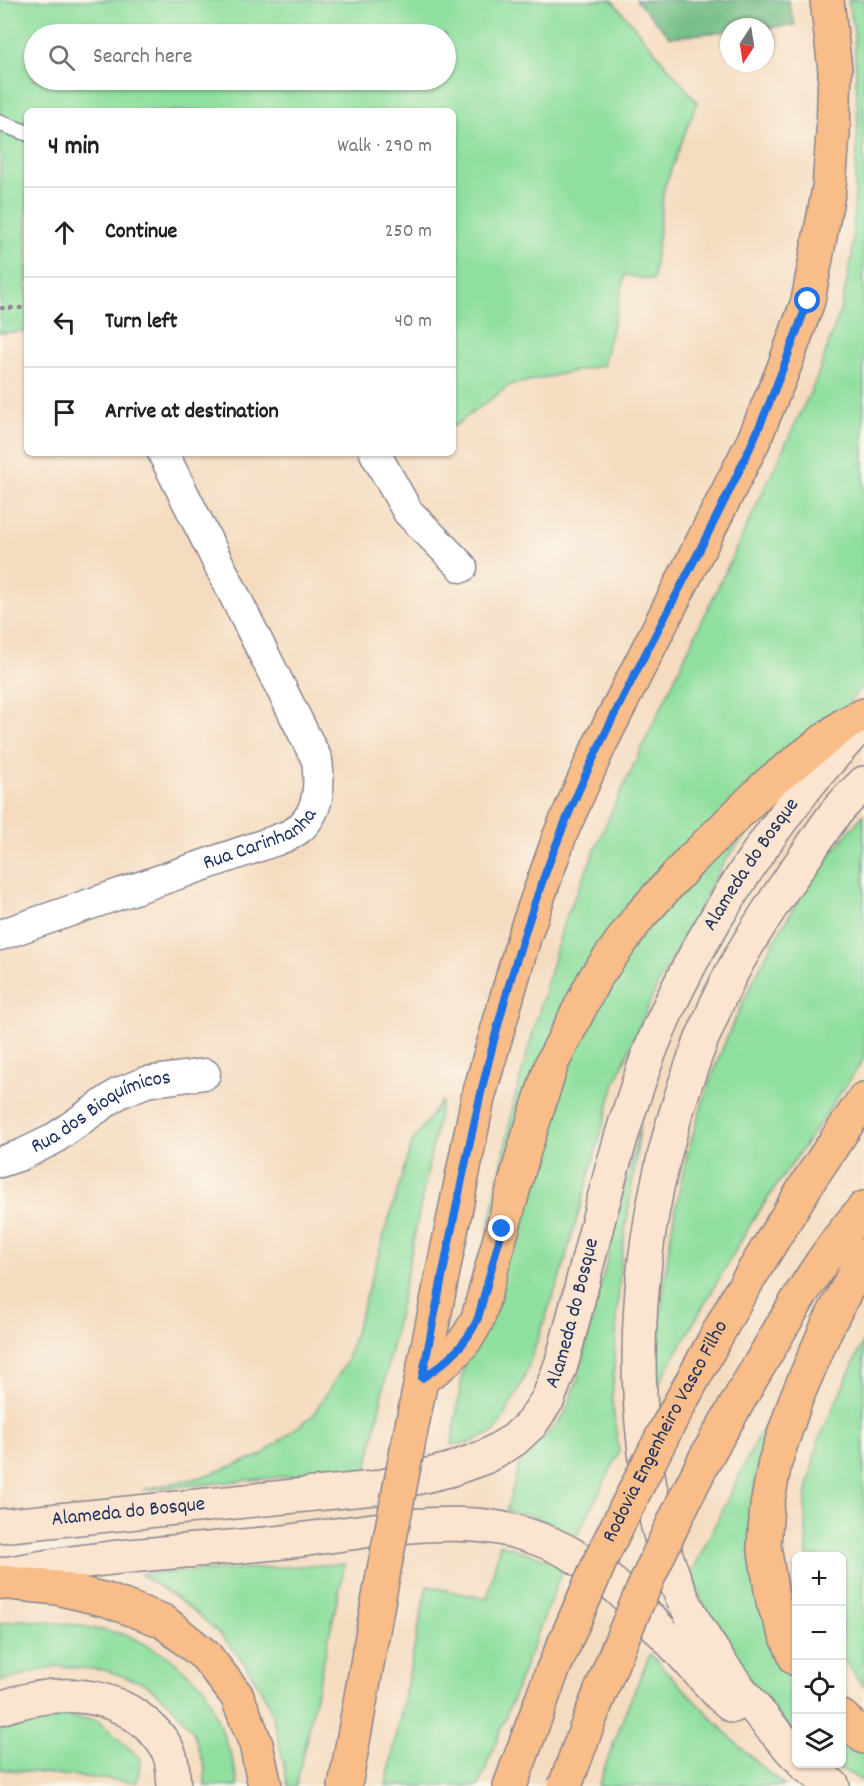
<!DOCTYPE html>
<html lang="en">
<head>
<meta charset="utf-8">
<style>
	:root { --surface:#fff; --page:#f6f6f6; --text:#202124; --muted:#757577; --line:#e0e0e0 }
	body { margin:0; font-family:Dekko,sans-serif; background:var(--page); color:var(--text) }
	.controls { position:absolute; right:18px; bottom:18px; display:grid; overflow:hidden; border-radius:9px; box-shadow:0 2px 4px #0004 }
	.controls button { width:54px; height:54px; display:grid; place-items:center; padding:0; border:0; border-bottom:2px solid var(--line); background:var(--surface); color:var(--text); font:30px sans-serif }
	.compass { position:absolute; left:720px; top:18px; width:54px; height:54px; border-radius:50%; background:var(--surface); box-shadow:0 2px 4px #0004; rotate:192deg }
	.stop { position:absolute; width:18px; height:18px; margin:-14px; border:4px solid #1a73e8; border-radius:50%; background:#fff }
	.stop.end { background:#1a73e8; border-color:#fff; box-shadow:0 2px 6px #0008 }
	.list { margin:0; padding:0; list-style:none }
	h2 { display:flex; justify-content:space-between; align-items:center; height:78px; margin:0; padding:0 24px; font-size:26px }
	h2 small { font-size:20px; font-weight:400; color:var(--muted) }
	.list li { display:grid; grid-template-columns:39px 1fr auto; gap:18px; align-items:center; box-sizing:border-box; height:90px; padding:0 24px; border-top:2px solid var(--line) }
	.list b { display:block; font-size:22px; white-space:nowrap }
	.list em { font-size:20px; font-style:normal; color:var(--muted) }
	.icon { flex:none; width:33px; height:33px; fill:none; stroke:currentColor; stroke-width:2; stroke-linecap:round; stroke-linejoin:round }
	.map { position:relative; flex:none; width:864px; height:1786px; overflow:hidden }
	.search { position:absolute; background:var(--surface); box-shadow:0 2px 4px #0004; left:24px; top:24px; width:432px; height:66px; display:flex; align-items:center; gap:15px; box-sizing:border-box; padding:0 21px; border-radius:33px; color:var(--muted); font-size:22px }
	.panel { position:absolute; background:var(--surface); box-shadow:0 2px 4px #0004; left:24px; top:108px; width:432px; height:348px; border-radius:9px }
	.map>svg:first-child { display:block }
</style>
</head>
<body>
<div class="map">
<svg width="864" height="1786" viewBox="0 0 864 1786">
	<rect width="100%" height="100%" fill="#fbf7ec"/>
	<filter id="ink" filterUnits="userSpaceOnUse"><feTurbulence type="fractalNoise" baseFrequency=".0167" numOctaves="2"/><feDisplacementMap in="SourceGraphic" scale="12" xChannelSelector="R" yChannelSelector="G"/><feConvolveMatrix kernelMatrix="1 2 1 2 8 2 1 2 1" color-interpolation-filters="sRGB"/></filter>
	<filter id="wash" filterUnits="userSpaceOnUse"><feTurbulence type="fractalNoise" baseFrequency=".008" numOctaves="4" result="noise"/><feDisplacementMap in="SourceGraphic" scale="24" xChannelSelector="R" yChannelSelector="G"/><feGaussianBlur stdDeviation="1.35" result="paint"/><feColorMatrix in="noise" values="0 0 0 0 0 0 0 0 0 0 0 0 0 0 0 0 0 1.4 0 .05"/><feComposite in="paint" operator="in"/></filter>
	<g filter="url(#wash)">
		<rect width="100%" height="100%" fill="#f5dbbf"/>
		<path fill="#8fdf9f" stroke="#55877e" stroke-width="1.5" fill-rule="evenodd" d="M0 0H612L697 102 664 188 653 280 625 275 603 365 510 385 453 427V111H27V331L0 333ZM34 34H446V80H34Z
			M848 0H864V684L724 862 658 984 615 1083 562 1271 523 1381 496 1431 469 1443 452 1445 467 1341 515 1097 564 922 611 813 816 380 841 308 852 257 858 125 854 30Z
			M864 814V1059L753 1220 655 1390C660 1314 667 1238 685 1164 715 1043 780 907 864 814Z
			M442 1100 367 1469 142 1490 201 1477 260 1456 313 1415 346 1363 412 1142Z
			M641 1122 620 1268 612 1401 619 1453 577 1536 528 1515 506 1512 522 1454 543 1438 564 1416 577 1381Z
			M864 1340V1687L842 1657V1556H807L805 1502 817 1444Z
			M766 1421 755 1486 773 1637 796 1678V1736L757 1691 708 1615 691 1574Z
			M500 1544 564 1565 479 1786H386L427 1586 487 1599Z
			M345 1564 296 1786H288C282 1758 278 1728 267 1701 264 1693 258 1685 254 1678 225 1630 186 1603 140 1574Z
			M22 1620 76 1625 127 1635 167 1656 205 1688 233 1760 238 1786H205V1768L193 1732 175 1709 146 1684 105 1670 56 1666 0 1681V1623Z
			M650 1654 739 1746 784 1786H598L625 1713Z
			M59 1714 98 1721 141 1759 137 1782 0 1769V1726Z
			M842 1733 864 1753V1782L832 1764H842Z"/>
		<path fill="#73be86" stroke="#477672" stroke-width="1.5" d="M636 0H788L795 25 765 28 729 27V31L670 37Z"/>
	</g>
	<g filter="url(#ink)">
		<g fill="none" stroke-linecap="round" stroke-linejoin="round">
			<g stroke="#88858e" stroke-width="18">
				<path id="lane" d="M0 123 27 133"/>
			</g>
			<g stroke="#88858e" stroke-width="33">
				<g id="street">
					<path d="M375 453 408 512 462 567"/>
					<path id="s1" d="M0 935 274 841C282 838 294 834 300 828 320 810 320 784 317 760L163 453"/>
					<path id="s2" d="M0 1162 21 1155 52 1140 119 1093 146 1082 205 1074"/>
				</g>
			</g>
			<g stroke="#88858e" stroke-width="36">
				<g id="secondary">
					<path id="s3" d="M0 1526 374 1488 449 1470 485 1457 514 1440 531 1424 548 1399 561 1365C589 1263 610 1159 647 1059 682 965 745 865 807 786 825 764 845 743 864 721"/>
					<path d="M0 1575C92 1556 182 1552 275 1543 341 1536 407 1521 474 1525 507 1527 544 1538 573 1555 630 1589 675 1648 721 1696L733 1706"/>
					<path d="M0 1708C47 1691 104 1688 144 1722 155 1731 167 1744 171 1759 173 1767 173 1777 174 1786"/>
					<path d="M796 1755C753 1708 711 1658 683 1599 660 1550 650 1497 644 1443 628 1307 652 1163 703 1036 710 1022 715 1006 722 992 743 948 770 907 798 867 811 849 823 828 838 810 846 801 855 792 864 783"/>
					<path d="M804 1764 833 1786"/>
				</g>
			</g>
			<g stroke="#88858e" stroke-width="36">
				<path id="primary" d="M422 1378C445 1364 467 1344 478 1318L524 1151 552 1063 595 978 639 917 691 860 769 783 845 724 864 715
					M407 1450 478 1098 525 934 560 835 600 744 753 442 783 370 808 301 829 188 833 134 835 70 827 0
					M0 1582 57 1588 107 1600 163 1621 206 1656 237 1696 256 1744 265 1786
					M345 1786 383 1575"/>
			</g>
			<g stroke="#88858e" stroke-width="36">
				<path id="highway" d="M737 1298 810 1179 864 1099
					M748 1384C784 1324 817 1260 864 1208
					M796 1659 773 1602 764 1545 767 1506 775 1462 796 1399 827 1327 864 1255
					M842 1717 864 1737
					M510 1786 552 1672"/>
			</g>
			<path stroke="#88858e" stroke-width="4" stroke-dasharray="4.5 4.5" stroke-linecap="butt" d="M0 308H27"/>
			<use href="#lane" stroke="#fff" stroke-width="15"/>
			<use href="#street" stroke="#fff" stroke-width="30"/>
			<use href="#secondary" stroke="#fce5d0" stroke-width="33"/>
			<use href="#primary" stroke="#f8bd89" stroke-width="33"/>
			<use href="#highway" stroke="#f8bd89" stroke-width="33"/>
			<g stroke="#88858e" stroke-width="36" stroke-linecap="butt">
				<path id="primary-bridge" d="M383 1575 407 1450"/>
			</g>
			<g stroke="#88858e" stroke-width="36" stroke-linecap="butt">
				<g id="highway-bridge">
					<path id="s4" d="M552 1672 605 1550 665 1431 737 1298"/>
					<path d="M565 1786C605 1675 651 1564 705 1459 719 1434 734 1409 748 1384"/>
				</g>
			</g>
			<use href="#primary-bridge" stroke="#f8bd89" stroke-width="33"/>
			<use href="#highway-bridge" stroke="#f8bd89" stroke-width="33"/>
		</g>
	</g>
	<g fill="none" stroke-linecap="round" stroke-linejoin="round" filter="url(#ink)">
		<path stroke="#1a73e8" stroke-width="8" d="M502 1229 478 1318C467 1344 445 1364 422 1378 459 1195 490 1009 560 835 614 699 693 574 753 441 774 395 791 348 808 301"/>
	</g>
	<g text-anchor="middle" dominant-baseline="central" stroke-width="5" stroke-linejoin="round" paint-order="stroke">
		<g font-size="21" fill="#1b2f5e" stroke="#fbf7ec">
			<text stroke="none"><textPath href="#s1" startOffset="278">Rua Carinhanha</textPath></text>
			<text stroke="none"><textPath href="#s3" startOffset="1154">Alameda do Bosque</textPath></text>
			<text stroke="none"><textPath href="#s2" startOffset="114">Rua dos Bioquímicos</textPath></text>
			<text stroke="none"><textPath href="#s3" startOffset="668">Alameda do Bosque</textPath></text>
			<text stroke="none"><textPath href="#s4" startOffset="266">Rodovia Engenheiro Vasco Filho</textPath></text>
			<text stroke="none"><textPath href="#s3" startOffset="129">Alameda do Bosque</textPath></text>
		</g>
	</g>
</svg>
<div class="controls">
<button>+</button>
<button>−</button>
<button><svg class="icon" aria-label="locate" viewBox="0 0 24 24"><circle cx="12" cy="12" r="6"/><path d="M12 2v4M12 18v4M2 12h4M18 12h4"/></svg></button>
<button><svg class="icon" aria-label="layers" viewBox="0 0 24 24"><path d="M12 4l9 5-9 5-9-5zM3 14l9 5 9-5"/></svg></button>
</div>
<svg class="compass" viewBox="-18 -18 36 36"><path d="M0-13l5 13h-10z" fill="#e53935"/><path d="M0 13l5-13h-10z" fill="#757577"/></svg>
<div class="stop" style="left:808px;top:301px"></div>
<div class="stop end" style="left:502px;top:1229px"></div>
<div class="search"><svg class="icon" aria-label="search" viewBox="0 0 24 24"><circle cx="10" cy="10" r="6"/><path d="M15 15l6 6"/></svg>Search here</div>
<section class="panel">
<h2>4 min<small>Walk · 290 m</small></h2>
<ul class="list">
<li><svg class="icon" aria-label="ahead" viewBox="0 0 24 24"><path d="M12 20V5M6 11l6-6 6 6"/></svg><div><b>Continue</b></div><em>250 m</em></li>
<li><svg class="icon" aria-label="left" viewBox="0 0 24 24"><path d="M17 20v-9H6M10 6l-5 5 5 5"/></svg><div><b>Turn left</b></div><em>40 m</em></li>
<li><svg class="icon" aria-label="arrive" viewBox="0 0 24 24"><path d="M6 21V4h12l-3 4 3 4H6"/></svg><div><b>Arrive at destination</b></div></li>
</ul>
</section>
</div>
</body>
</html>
